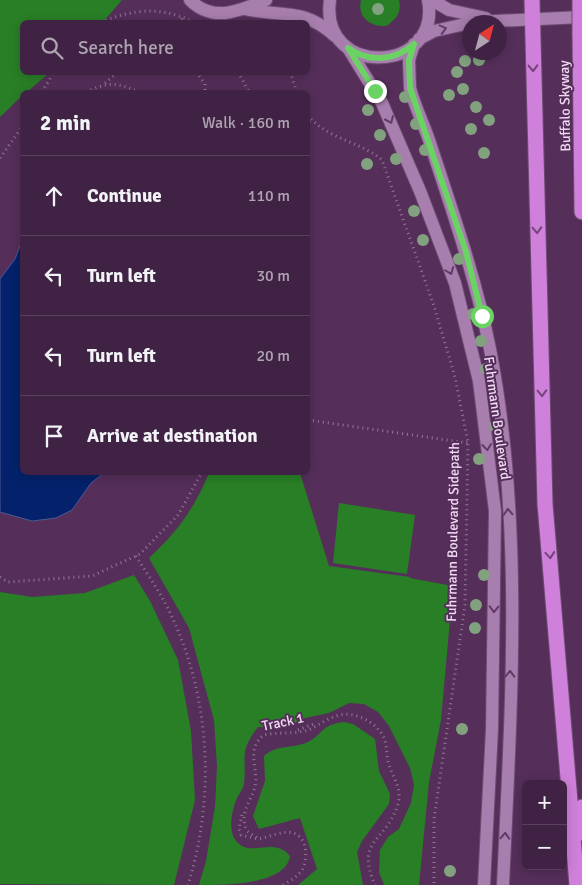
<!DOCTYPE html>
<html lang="en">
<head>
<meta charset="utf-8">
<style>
	:root { --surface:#402344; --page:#4b2f4f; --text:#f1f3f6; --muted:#aea4b2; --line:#59405d }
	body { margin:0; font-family:Signika,sans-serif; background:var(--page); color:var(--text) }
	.controls { position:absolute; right:15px; bottom:15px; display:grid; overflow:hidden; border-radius:8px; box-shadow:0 2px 12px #0003 }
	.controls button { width:45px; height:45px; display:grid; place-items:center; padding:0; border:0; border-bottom:1px solid var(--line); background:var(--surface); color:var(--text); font:25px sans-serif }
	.compass { position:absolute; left:462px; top:15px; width:45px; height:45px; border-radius:50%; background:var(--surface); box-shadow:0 2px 12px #0003; rotate:36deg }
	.stop { position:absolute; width:15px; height:15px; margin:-11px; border:4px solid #6ad364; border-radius:50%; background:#fff }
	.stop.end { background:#6ad364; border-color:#fff; box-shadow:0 1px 5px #0008 }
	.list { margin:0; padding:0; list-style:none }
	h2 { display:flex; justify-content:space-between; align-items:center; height:65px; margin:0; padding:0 20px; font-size:21px }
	h2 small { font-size:16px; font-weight:400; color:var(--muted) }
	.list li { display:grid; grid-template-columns:32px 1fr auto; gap:15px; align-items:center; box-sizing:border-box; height:80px; padding:0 20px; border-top:1px solid var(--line) }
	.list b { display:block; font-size:19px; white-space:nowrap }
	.list em { font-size:16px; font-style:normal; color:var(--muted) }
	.icon { flex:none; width:28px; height:28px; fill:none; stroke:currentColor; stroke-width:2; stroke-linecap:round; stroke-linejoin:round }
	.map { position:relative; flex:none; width:582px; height:885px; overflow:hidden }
	.search { position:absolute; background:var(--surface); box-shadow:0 2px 12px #0003; left:20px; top:20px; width:290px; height:55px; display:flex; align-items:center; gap:12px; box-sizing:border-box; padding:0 18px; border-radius:8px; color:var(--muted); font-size:19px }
	.panel { position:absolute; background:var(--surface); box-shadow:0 2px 12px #0003; left:20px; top:90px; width:290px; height:385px; border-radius:8px }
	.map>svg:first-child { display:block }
</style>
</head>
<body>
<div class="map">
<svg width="582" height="885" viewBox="0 0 582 885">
	<rect width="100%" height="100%" fill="#552f5a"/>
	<path fill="#297f26" d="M0 0H122L103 22H22V72L49 73 27 92H22V96L0 117Z
		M361 0H399C402 12 396 20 386 26 370 27 357 17 361 0Z
		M209 473H300L329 566 410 577V578L453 586 441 720 429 782 419 885H384L379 872 380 850 388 837 399 829 411 803 414 785 410 768 389 726 378 712 364 704 349 703 329 713 305 718 285 728 258 727C238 753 247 756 244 784 243 789 239 794 237 798 232 810 227 831 237 842 251 858 274 836 290 856 286 885 225 885 199 885L206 861 215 807 217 766 214 720 189 628 149 558C178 531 194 509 209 473Z
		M339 503 415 515 407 574 333 563Z
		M134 575 150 601 178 660 191 731 195 800 174 885 0 884V592L32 597 85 593Z
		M344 722 353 724 375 739 379 771 390 794 389 804 362 841 357 852 363 885H298L317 869 300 818 259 829 253 816 265 781 264 756C277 744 293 749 308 742 325 733 320 725 344 722Z"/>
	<path fill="#03226b" stroke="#4b5a94" d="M22 241V472L104 473 91 483 72 510 56 518 32 521 0 512V279L15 259Z"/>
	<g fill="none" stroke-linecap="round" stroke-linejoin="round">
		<g stroke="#6e4c72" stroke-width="14">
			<path id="minor" d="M190 0C213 23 239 11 266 0
				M330 0C319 79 442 74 428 0
				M432 0 449 10 486 18
				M244 9C281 17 303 7 335 36
				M474 22 582 17
				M419 39 434 31 470 23
				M414 44 409 60 410 88C415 108 425 126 431 146 453 213 476 279 490 349 524 523 511 709 503 885
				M348 48 382 103 420 191 455 283 479 381 495 511 492 729 484 885"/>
		</g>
		<g stroke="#6e4c72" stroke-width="17">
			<path id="highway" d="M532 0 545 504 577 885
				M580 33 582 212
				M581 833 582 807"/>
		</g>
		<path stroke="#95769a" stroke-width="3" stroke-dasharray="1 4" stroke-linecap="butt" d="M101 22C132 10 157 6 189 20
			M177 22 185 16
			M196 72 205 84V92
			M238 72 249 92
			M290 72 297 92
			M105 83 118 72
			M42 92 54 72
			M86 92C108 82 116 82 139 92
			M308 115C326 139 360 141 382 160L434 306 455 377 468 443 465 605 434 819V885
			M308 127 310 118
			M0 158 22 127
			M308 420 468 443
			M136 556C145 571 156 586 164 601 210 687 217 792 188 885
			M0 577 8 582 92 576 140 554 178 515 202 472
			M298 730 316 723
			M242 815 239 829 241 835 258 839
			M283 885C290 881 297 877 302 870 308 860 308 837 293 833 284 830 269 837 259 839L247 831C239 813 250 803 255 787 259 768 245 749 264 735 277 732 292 734 305 731 316 728 325 719 336 716 353 710 376 721 384 738 387 745 386 753 388 761 392 778 404 789 397 807 385 842 355 840 375 885"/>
		<use href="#minor" stroke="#a87eae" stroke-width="12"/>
		<use href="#highway" stroke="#cf80da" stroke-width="15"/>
		<g stroke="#6e4c72" stroke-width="17" stroke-linecap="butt">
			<path id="highway-bridge" d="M580 33V0"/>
		</g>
		<use href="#highway-bridge" stroke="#cf80da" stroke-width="15"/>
	</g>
	<g fill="#81a17f">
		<circle cx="378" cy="9" r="6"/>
		<circle cx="479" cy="60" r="6"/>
		<circle cx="465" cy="61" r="6"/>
		<circle cx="457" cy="72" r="6"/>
		<circle cx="463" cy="89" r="6"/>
		<circle cx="449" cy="95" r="6"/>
		<circle cx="405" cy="97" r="6"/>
		<circle cx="476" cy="107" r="6"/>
		<circle cx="368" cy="110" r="6"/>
		<circle cx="489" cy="120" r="6"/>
		<circle cx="416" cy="124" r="6"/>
		<circle cx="471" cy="129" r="6"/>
		<circle cx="380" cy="135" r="6"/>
		<circle cx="425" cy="150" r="6"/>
		<circle cx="484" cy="153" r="6"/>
		<circle cx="396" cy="159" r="6"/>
		<circle cx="367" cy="164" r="6"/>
		<circle cx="414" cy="211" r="6"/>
		<circle cx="423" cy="240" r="6"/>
		<circle cx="459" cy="259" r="6"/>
		<circle cx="473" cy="314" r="6"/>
		<circle cx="481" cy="341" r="6"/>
		<circle cx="486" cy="369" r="6"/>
		<circle cx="495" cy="426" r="6"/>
		<circle cx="479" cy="459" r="6"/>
		<circle cx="484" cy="575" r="6"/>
		<circle cx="476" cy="605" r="6"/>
		<circle cx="475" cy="628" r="6"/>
		<circle cx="462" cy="729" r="6"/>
		<circle cx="450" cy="871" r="6"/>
	</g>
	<defs><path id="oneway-chevron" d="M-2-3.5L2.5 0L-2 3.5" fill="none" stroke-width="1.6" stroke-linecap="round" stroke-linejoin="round" transform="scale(1.25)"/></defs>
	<g stroke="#613b67">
		<use href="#oneway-chevron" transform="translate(443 29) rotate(-15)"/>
		<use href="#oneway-chevron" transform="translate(390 120) rotate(66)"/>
		<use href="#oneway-chevron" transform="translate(450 271) rotate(69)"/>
		<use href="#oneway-chevron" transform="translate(487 447) rotate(83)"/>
		<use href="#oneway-chevron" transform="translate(508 512) rotate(-93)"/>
		<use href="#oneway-chevron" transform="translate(494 609) rotate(91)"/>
		<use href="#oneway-chevron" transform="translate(510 674) rotate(-89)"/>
		<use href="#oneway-chevron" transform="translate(505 836) rotate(-87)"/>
	</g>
	<g stroke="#74437a">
		<use href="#oneway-chevron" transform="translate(533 68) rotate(88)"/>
		<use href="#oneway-chevron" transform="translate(537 230) rotate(88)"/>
		<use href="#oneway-chevron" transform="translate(542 393) rotate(88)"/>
		<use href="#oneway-chevron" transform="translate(550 555) rotate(85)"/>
	</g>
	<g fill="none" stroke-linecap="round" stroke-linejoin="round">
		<path stroke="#6ad364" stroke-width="6" d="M375 91 348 48C370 63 394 61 414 44L409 60 410 88 466 252 482 316"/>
	</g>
	<g text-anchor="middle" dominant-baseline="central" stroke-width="4" stroke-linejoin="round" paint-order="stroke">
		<g font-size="14" fill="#f2dbf5" stroke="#552f5a">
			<text transform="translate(565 106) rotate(-91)">Buffalo Skyway</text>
			<text transform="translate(497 418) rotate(82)">Fuhrmann Boulevard</text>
			<text transform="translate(453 532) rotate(-89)">Fuhrmann Boulevard Sidepath</text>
			<text transform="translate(283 722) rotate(-12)">Track 1</text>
		</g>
	</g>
</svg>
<div class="controls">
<button>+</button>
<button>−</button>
</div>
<svg class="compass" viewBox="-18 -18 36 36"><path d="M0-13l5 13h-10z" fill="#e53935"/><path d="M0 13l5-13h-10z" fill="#aea4b2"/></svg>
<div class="stop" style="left:482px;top:316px"></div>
<div class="stop end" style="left:375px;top:91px"></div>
<div class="search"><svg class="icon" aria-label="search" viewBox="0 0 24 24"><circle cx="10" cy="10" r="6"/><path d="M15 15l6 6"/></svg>Search here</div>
<section class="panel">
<h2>2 min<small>Walk · 160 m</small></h2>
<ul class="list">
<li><svg class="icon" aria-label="ahead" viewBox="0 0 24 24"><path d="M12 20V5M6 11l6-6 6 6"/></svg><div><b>Continue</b></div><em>110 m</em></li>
<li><svg class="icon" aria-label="left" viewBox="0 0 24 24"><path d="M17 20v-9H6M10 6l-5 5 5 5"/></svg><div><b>Turn left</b></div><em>30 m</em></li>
<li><svg class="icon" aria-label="left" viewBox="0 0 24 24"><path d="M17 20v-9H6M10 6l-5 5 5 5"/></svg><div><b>Turn left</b></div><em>20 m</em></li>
<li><svg class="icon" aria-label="arrive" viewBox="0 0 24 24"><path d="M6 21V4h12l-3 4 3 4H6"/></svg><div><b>Arrive at destination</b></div></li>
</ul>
</section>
</div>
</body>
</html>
